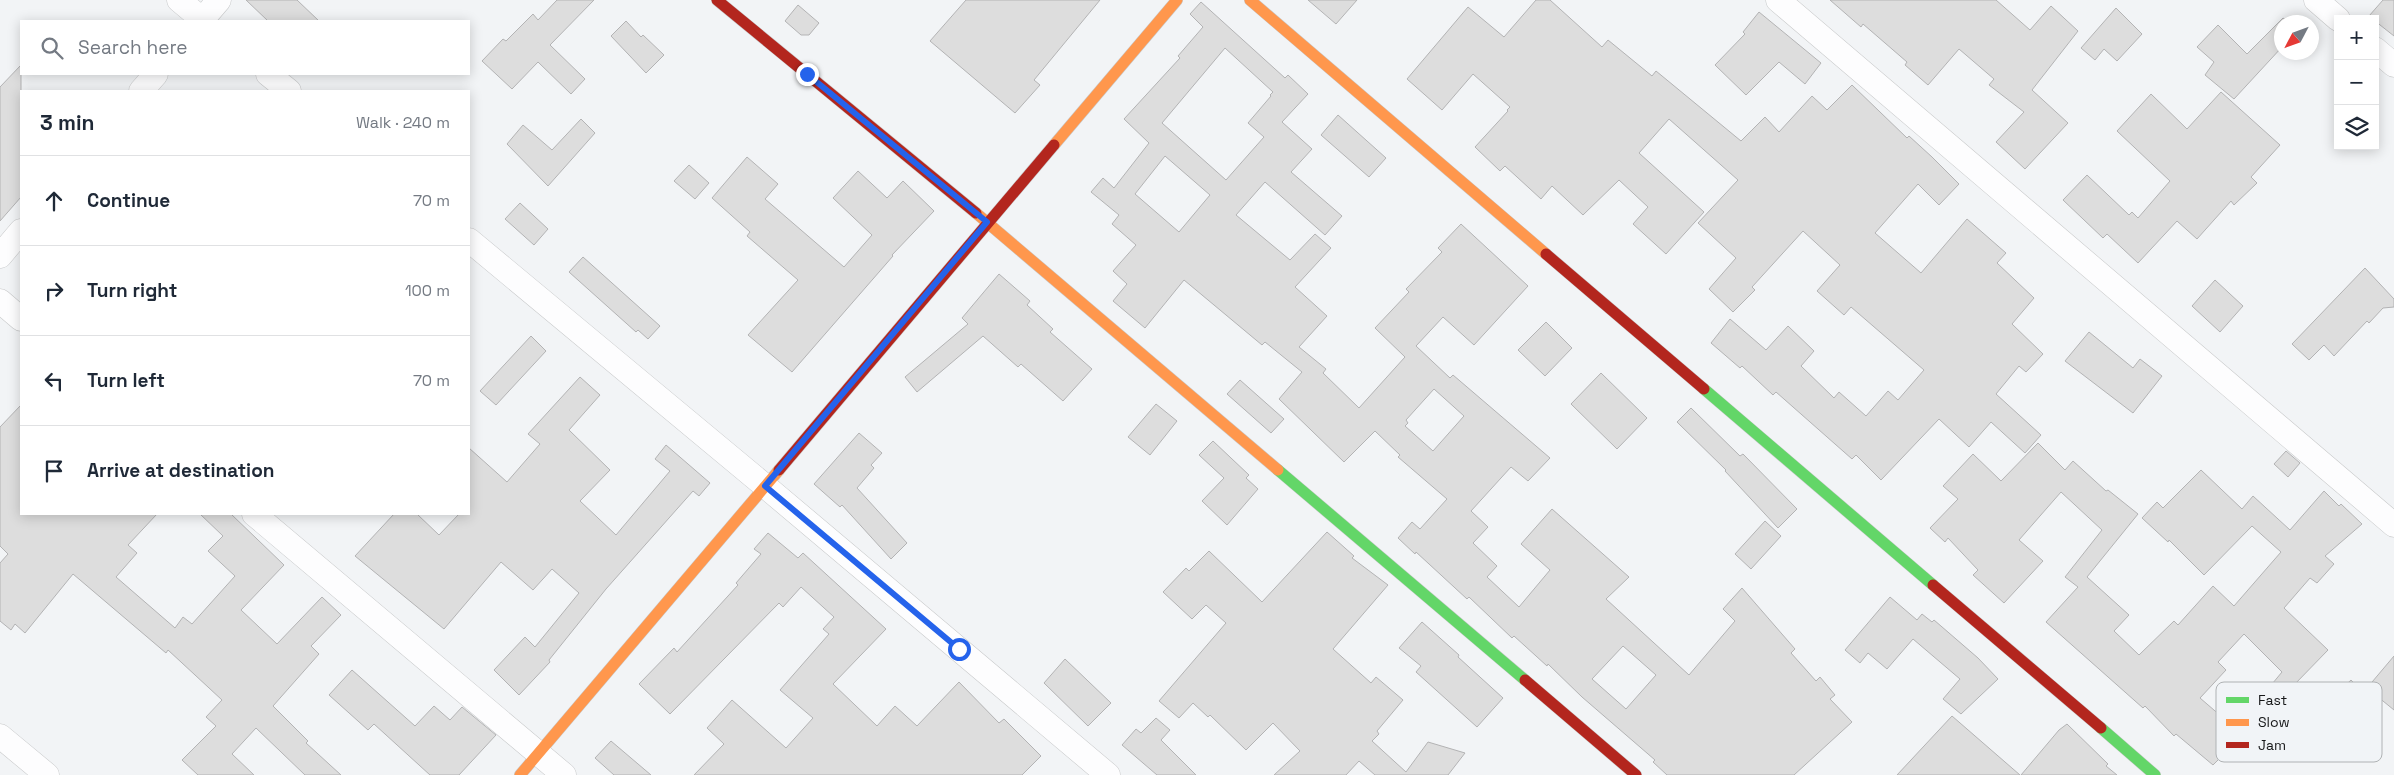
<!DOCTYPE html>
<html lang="en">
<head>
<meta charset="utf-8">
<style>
	:root { --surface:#fff; --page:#f6f6f7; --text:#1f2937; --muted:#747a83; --line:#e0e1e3 }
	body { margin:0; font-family:"Space Grotesk",sans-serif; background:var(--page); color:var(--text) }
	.controls { position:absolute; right:15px; top:15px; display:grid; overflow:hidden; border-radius:0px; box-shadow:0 2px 12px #0003 }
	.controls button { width:45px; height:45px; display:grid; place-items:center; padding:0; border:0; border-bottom:1px solid var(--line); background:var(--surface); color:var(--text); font:25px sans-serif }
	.compass { position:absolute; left:2274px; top:15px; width:45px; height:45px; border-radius:50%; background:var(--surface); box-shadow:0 2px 12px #0003; rotate:229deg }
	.stop { position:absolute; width:15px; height:15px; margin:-11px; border:4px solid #2563eb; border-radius:50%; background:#fff }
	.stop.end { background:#2563eb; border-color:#fff; box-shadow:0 1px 5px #0008 }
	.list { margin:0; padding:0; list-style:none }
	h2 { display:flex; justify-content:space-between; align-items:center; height:65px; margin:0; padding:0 20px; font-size:21px }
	h2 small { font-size:16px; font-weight:400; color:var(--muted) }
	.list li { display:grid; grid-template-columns:32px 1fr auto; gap:15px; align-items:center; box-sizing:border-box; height:90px; padding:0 20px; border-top:1px solid var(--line) }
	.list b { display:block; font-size:19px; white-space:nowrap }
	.list em { font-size:16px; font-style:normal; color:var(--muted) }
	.icon { flex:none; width:28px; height:28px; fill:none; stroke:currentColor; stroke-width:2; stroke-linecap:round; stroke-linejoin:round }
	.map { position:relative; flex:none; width:2394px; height:775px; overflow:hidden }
	.search { position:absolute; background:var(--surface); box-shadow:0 2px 12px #0003; left:20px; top:20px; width:450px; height:55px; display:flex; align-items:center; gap:12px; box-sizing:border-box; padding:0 18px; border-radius:0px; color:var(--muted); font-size:19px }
	.panel { position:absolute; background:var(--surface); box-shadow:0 2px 12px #0003; left:20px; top:90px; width:450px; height:425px; border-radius:0px }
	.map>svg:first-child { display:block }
</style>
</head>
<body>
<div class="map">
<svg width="2394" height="775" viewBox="0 0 2394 775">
	<rect width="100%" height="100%" fill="#f2f4f6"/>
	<path fill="#ddd" stroke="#b3b3b4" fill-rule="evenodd" d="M246 0H297L319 21H268Z
		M557 0H594L550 45 585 79 571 94 538 62 512 89 482 61 503 39 506 41 533 14 538 20Z
		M966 0H1100L1034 80 1040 85 1015 113 930 41Z
		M1308 0H1357L1336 24Z
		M1536 0H1550L1602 47 1608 40 1652 76 1656 71 1741 141 1765 117 1779 132 1812 96 1827 110 1852 85 1907 138 1909 136 1932 157 1959 184 1939 205 1918 184 1875 233 1921 273 1967 219 2006 253 1997 263 2034 298 2012 324 2043 354 2026 372 2019 366 1996 394 2041 435 2025 453 1991 422 1969 447 1939 419 1881 480 1856 455 1852 459 1776 392 1773 395 1742 366 1740 368 1711 343 1730 319 1766 350 1788 326 1814 351 1801 366 1834 398 1839 392 1866 416 1888 391 1898 400 1924 370 1851 307 1844 315 1817 291 1840 265 1803 231 1752 287 1755 290 1733 312 1709 289 1736 258 1698 223 1738 180 1669 119 1639 153 1704 212 1666 254 1633 224 1648 207 1619 180 1583 215 1552 186 1541 199 1505 166 1500 171 1475 147 1508 111 1507 110 1510 107 1473 74 1442 110 1407 79 1468 7 1504 37Z
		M1830 0H1996L2030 30 2051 6 2078 31 2032 90 2068 123 2025 169 1996 142 2024 112 1989 85 1994 79 1959 49 1928 85 1905 65 1907 62 1863 24 1861 27Z
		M2383 0H2394V36L2375 21V19L2369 16Z
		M1201 2 1285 78 1288 75 1308 94 1282 122 1312 149 1291 172 1342 216 1325 235 1265 182 1236 215 1290 260 1315 234 1331 248 1295 287 1327 316 1299 347 1326 369 1323 373 1359 408 1405 357 1375 328 1409 292 1406 289 1442 252 1438 248 1461 224 1528 286 1474 345 1443 317 1416 346 1450 378 1453 375 1550 458 1528 481 1511 467 1471 511 1488 527 1473 543 1497 566 1487 577 1519 607 1550 570 1521 544 1552 509 1629 577 1606 599 1689 675 1735 621 1723 609 1742 588 1795 649 1791 653 1816 681 1820 677 1835 695 1830 699 1852 722 1794 775H1667L1653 762 1655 760 1582 697 1548 664 1547 666 1514 636 1512 638 1469 597 1467 599 1416 552 1415 554 1398 538 1412 522 1420 529 1447 499 1398 457 1400 455 1375 431 1344 462 1279 399 1302 372 1265 342 1262 345 1184 280 1145 328 1113 301 1127 284 1113 271 1136 245 1112 224 1119 215 1091 192 1103 178 1114 188 1149 143 1124 119 1180 58 1178 56 1203 27 1190 14ZM1225 48 1273 92 1270 95 1271 96 1248 123 1264 137 1226 180 1162 123ZM1165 156 1210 195 1179 232 1135 194ZM1434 389 1464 416 1433 451 1405 426 1408 423 1406 420ZM1623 646 1656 675 1626 709 1592 679Z
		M798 5 819 23 809 35H801L785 21Z
		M2116 8 2142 34 2117 61 2104 49 2095 60 2081 48Z
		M1759 12 1821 63 1805 84 1779 62 1746 95 1715 65 1745 34 1743 32Z
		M2283 18 2289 22H2282V47L2234 99 2205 75 2214 62 2197 47 2218 25 2247 54Z
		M626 21 641 37 643 35 664 55 646 73 611 36Z
		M21 65V197L0 221V87Z
		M2221 92 2280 145 2251 177 2257 183 2234 205 2231 201 2197 239 2177 221 2138 263 2107 234 2103 238 2063 200 2087 175 2129 215 2132 212 2138 218 2170 181 2117 131 2151 94 2187 129Z
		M1338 115 1386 158 1369 177 1321 135Z
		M581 119 595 133 548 186 507 144 523 125 552 150Z
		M747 157 778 184 765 199 844 267 872 235 833 198 858 171 887 198 903 181 934 211 892 255 893 256 792 372 748 335 798 280 747 236 750 232 712 198Z
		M689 165 709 183 695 199 674 181Z
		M520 203 548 229 534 245 505 219Z
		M583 257 660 326 648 339 638 330 636 332 569 272Z
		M2365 268 2394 299V307L2383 308 2369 323 2367 321 2334 356 2324 345 2309 360 2292 344Z
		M999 274 1030 301 1027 305 1053 329 1050 332 1092 369 1063 401 1021 364 1018 367 983 336 917 392 905 377 968 324 962 318Z
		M2215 280 2243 306 2220 332 2192 306Z
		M1546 322 1572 348 1545 376 1518 350Z
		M2089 332 2133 368 2140 359 2162 376 2133 413 2065 361Z
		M531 336 546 351 496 405 480 391Z
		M1601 373 1647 418 1617 449 1571 404Z
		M580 377 600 395 569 430 610 470 580 501 616 535 670 471 655 459 666 445 710 483 699 496 693 491 606 589 549 660 550 662 519 695 494 670 525 637 535 647 579 593 552 569 533 590 501 562 444 629 355 556 394 514H417L439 535 459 514H469V448L507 482 540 444 528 434Z
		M1240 380 1284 419 1271 433 1227 394Z
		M1156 404 1177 421 1150 455 1128 437Z
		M21 405V514H157L128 545 137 553 116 577 175 628 183 617 192 624 235 576 208 551 223 536 200 514H231L284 565 241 610 277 644 322 597 341 615 311 646 319 654 273 706 308 741 306 743 341 775H305L256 728 232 754 254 775H198L182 760 216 726 206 717 222 700 168 650 166 653 73 574 25 633 15 624 11 630 0 621V563L8 554 0 546V427Z
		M1691 408 1740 456 1743 454 1797 509 1778 528 1725 471 1726 470 1677 422Z
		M859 433 882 453 871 465 874 468 857 488 907 543 891 559 842 505 840 507 814 484Z
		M1213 441 1249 475 1246 478 1258 489 1227 525 1202 501 1224 478 1199 455Z
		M2038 443 2065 470 2073 461 2106 491 2108 490 2138 514 2087 577 2129 615 2114 631 2139 655 2174 621 2178 625 2213 586 2234 606 2281 552 2252 526 2204 575 2169 540 2168 542 2142 518 2157 502 2163 508 2201 470 2242 509 2253 496 2290 530 2324 491 2339 506 2341 504 2362 524 2325 556 2334 564 2317 583 2310 578 2284 608 2328 650 2293 686 2319 710 2351 680 2372 701 2331 742H2328L2309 726 2283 755 2243 719 2282 672 2244 634 2218 662 2226 670 2200 698 2243 735 2213 765 2176 734 2174 736 2145 706 2143 708 2046 622 2078 587 2065 577 2102 530 2061 492 2019 540 2043 561 2004 603 1973 575 1978 570 1948 538 1945 542 1930 528 1958 499 1943 486 1973 454 2001 481Z
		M2286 451 2300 463 2288 477 2274 464Z
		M1765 521 1781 536 1751 569 1735 554Z
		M1327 532 1354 556 1352 558 1388 585 1333 649 1371 683 1376 677 1403 700 1377 731 1379 734 1372 741 1406 772 1428 742 1465 753 1448 775H1375L1359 761 1346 775H1274L1300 751 1273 723 1246 750 1210 715 1208 717 1193 703 1179 718 1159 701 1226 623 1206 605 1192 619 1163 592 1186 568 1189 571 1209 551 1262 602Z
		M768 533 798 558 803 553 886 629 833 684 877 726 895 706 917 726 959 682 999 723 1004 719 1041 756 1022 775H694L724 744 707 728 732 700 786 748 813 718 780 690 829 634 823 629 834 617 801 587 783 607 779 603 670 714 639 684 674 648 677 652 738 585 736 583 761 554 754 549Z
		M1890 597 1917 620 1922 614 1932 622 1934 620 1978 658 1998 679 1961 714 1943 699 1960 679 1913 639 1887 669 1868 653 1860 663 1845 650Z
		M1422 622 1459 655 1458 657 1503 698 1477 727 1416 672 1421 666 1399 648Z
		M2394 656V710L2367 688Z
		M1065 659 1111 703 1088 726 1044 683Z
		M352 670 415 726 434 706 450 720 462 707 496 735 459 775H430L374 724 368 730 329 695Z
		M1952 716 2020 775H1897Z
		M1156 718 1170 730 1161 740 1196 775H1157L1122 745 1136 729 1141 733Z
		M2067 724 2108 764 2106 766 2117 775H2021L2059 730Z
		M611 741 651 775H614L595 758Z"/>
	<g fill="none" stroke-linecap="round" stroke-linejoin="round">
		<g stroke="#c7c8c9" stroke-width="25">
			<path id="street" d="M179 0 204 21
				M1778 0 2394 525
				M2316 0 2338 19
				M201 21 219 0
				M2375 49 2394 65
				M268 74 289 91
				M141 91 156 74
				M469 240 765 486 1108 775
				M0 256 21 231
				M0 301 21 319
				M254 514 564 775
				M0 736 47 775"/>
		</g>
		<g stroke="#c7c8c9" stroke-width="12">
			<path id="fast" d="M1704 389 1933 585
				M1278 470 1525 680
				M2101 728 2155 775"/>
		</g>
		<g stroke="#c7c8c9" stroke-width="12">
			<path id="slow" d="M1250 0 1546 254
				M1054 145 1177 0
				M976 213 1278 470
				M520 775 779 470"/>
		</g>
		<g stroke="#c7c8c9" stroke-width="12">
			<path id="jam" d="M717 0 976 213
				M1546 254 1704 389
				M779 470 1054 145
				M1933 585 2101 728
				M1525 680 1636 775"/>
		</g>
		<use href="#street" stroke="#fdfdfe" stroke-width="24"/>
		<use href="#fast" stroke="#63d668" stroke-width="11"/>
		<use href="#slow" stroke="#ff974d" stroke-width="11"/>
		<use href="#jam" stroke="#b3261e" stroke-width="11"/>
	</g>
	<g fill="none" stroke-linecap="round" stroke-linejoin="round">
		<path stroke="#2563eb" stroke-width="6" d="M807 74 987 222 765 486 959 649"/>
	</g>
	<rect x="2216" y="682" width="166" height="80" rx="8" fill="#f1f4f7" stroke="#afb2b4" stroke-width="1"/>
	<rect x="2226" y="697" width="23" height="6" fill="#63d668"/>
	<rect x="2226" y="719" width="23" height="7" fill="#ff974d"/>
	<rect x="2226" y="742" width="23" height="6" fill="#b3261e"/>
	<g font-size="14" fill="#161718">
		<text x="2258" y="705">Fast</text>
		<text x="2258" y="727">Slow</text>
		<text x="2258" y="750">Jam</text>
	</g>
</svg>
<div class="controls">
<button>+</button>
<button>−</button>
<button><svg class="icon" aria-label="layers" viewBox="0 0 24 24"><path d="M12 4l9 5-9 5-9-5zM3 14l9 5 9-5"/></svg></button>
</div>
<svg class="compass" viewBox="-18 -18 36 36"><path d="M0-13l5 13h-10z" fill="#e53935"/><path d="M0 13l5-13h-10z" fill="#747a83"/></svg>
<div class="stop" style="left:959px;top:649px"></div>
<div class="stop end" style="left:807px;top:74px"></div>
<div class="search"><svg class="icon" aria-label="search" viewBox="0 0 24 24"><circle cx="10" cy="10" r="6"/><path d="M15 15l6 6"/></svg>Search here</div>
<section class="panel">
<h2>3 min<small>Walk · 240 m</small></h2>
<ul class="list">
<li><svg class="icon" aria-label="ahead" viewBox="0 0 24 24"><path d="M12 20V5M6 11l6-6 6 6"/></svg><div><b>Continue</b></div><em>70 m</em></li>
<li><svg class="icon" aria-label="right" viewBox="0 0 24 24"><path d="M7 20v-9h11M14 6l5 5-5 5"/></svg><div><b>Turn right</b></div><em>100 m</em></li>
<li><svg class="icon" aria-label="left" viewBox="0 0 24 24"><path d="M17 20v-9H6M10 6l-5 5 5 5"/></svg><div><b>Turn left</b></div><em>70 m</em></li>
<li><svg class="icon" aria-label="arrive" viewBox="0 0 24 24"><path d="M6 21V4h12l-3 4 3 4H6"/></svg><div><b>Arrive at destination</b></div></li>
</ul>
</section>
</div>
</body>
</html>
